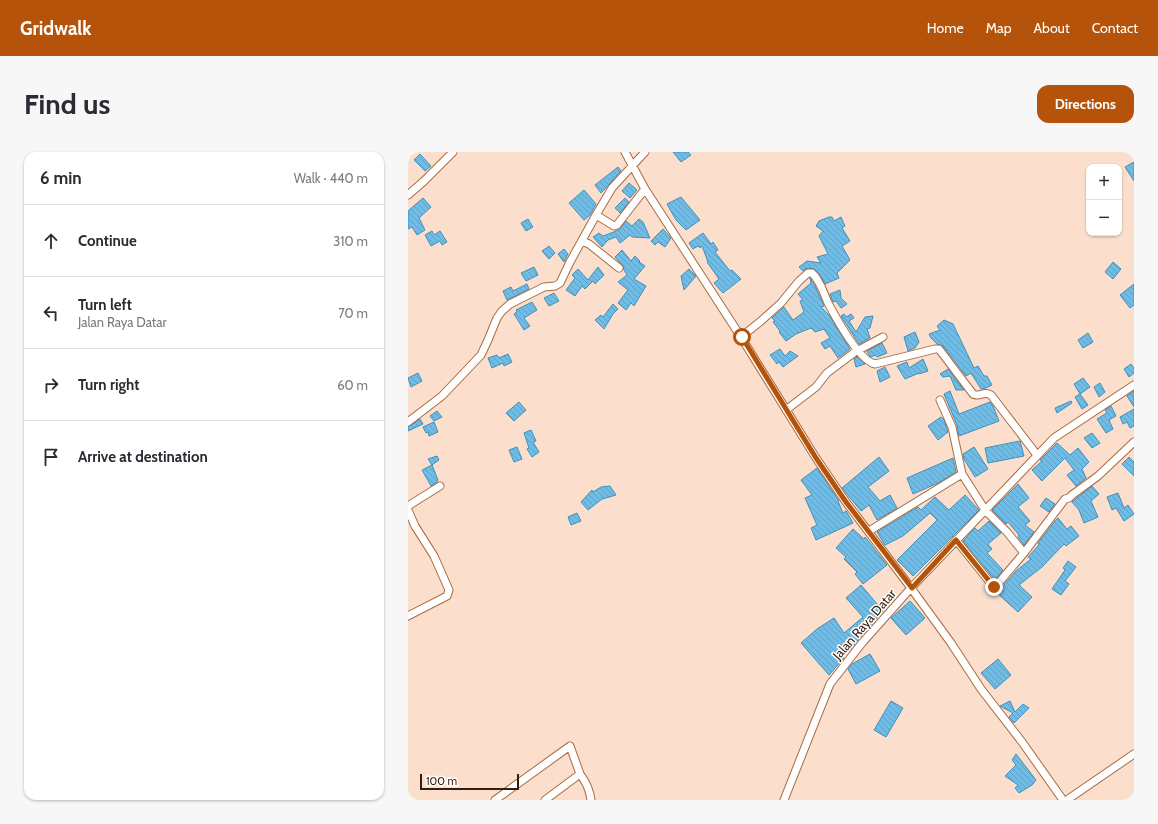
<!DOCTYPE html>
<html lang="en">
<head>
<meta charset="utf-8">
<style>
	:root { --surface:#fff; --page:#f7f7f7; --text:#2b2b33; --muted:#7c7c81; --line:#e1e1e2; --accent:#b45309 }
	body { margin:0; font-family:Cabin,sans-serif; background:var(--page); color:var(--text) }
	.controls { position:absolute; right:12px; top:12px; display:grid; overflow:hidden; border-radius:8px; box-shadow:0 1px 3px #0004 }
	.controls button { width:36px; height:36px; display:grid; place-items:center; padding:0; border:0; border-bottom:1px solid var(--line); background:var(--surface); color:var(--text); font:20px sans-serif }
	.scale { position:absolute; left:12px; bottom:10px; width:99px; box-sizing:border-box; padding-left:4px; border:2px solid #371d0b; border-top:0; font-size:11px; line-height:14px; white-space:nowrap; color:#371d0b; -webkit-text-stroke:3px #fff; paint-order:stroke }
	.stop { position:absolute; width:12px; height:12px; margin:-9px; border:3px solid #b45309; border-radius:50%; background:#fff }
	.stop.end { background:#b45309; border-color:#fff; box-shadow:0 1px 4px #0008 }
	.list { margin:0; padding:0; list-style:none }
	h2 { display:flex; justify-content:space-between; align-items:center; height:52px; margin:0; padding:0 16px; font-size:17px }
	h2 small { font-size:13px; font-weight:400; color:var(--muted) }
	.list li { display:grid; grid-template-columns:26px 1fr auto; gap:12px; align-items:center; box-sizing:border-box; height:72px; padding:0 16px; border-top:1px solid var(--line) }
	.list b { display:block; font-size:15px; white-space:nowrap }
	.list p { margin:0; font-size:13px; white-space:nowrap; color:var(--muted) }
	.list em { font-size:13px; font-style:normal; color:var(--muted) }
	.icon { flex:none; width:22px; height:22px; fill:none; stroke:currentColor; stroke-width:2; stroke-linecap:round; stroke-linejoin:round }
	.map { position:relative; flex:none; width:726px; height:648px; overflow:hidden; border-radius:12px }
	header { display:flex; align-items:center; gap:24px; box-sizing:border-box; height:56px; padding:0 20px; background:var(--accent); color:#fff }
	header strong { font-size:19px }
	nav { display:flex; gap:22px; margin-inline-start:auto; font-size:14px }
	.intro { display:flex; align-items:center; justify-content:space-between; box-sizing:border-box; height:96px; padding:0 24px }
	h1 { margin:0; font-size:28px }
	.button { padding:10px 18px; border-radius:12px; background:var(--accent); color:#fff; font-size:14px; font-weight:700 }
	main { display:flex; gap:24px; padding:0 24px }
	aside { flex:1; background:var(--surface); border-radius:12px; box-shadow:0 1px 3px #0004 }
	.map>svg:first-child { display:block }
</style>
</head>
<body>
<header>
<strong>Gridwalk</strong>
<nav><a>Home</a><a>Map</a><a>About</a><a>Contact</a></nav>
</header>
<div class="intro"><h1>Find us</h1><a class="button">Directions</a></div>
<main>
<aside>
<h2>6 min<small>Walk · 440 m</small></h2>
<ul class="list">
<li><svg class="icon" aria-label="ahead" viewBox="0 0 24 24"><path d="M12 20V5M6 11l6-6 6 6"/></svg><div><b>Continue</b></div><em>310 m</em></li>
<li><svg class="icon" aria-label="left" viewBox="0 0 24 24"><path d="M17 20v-9H6M10 6l-5 5 5 5"/></svg><div><b>Turn left</b><p>Jalan Raya Datar</p></div><em>70 m</em></li>
<li><svg class="icon" aria-label="right" viewBox="0 0 24 24"><path d="M7 20v-9h11M14 6l5 5-5 5"/></svg><div><b>Turn right</b></div><em>60 m</em></li>
<li><svg class="icon" aria-label="arrive" viewBox="0 0 24 24"><path d="M6 21V4h12l-3 4 3 4H6"/></svg><div><b>Arrive at destination</b></div></li>
</ul>
</aside>
<div class="map">
<svg width="726" height="648" viewBox="0 0 726 648">
	<defs>
		<pattern id="building-back-hatch" width="6" height="6" patternUnits="userSpaceOnUse"><rect width="6" height="6" fill="#6ebde8"/><path d="M-1 5l2 2M0 0l6 6M5-1l2 2" fill="none" stroke="#60a2c6"/></pattern>
	</defs>
	<rect width="100%" height="100%" fill="#fbdecc"/>
	<path fill="url(#building-back-hatch)" stroke="#4090b9" d="M265 0H280L283 3 273 10Z
		M12 2 23 14 17 19 6 8Z
		M726 10V29L717 15Z
		M210 15 213 19 193 41 187 33Z
		M221 31 229 38 222 46 214 39Z
		M176 38 188 52 182 63 176 68 161 51Z
		M273 45 292 68 278 78 268 68 259 52Z
		M15 46 23 55 11 66 17 78 9 83 4 75 0 77V59Z
		M217 46 221 50 212 61 207 56Z
		M421 65H424L426 69 433 65 437 74 434 76 442 89 434 94 442 108 429 121 431 126 417 132 411 121 406 117 399 116 395 119 391 115 399 109 413 111 409 105 420 102 411 84 415 79 408 74 411 69Z
		M120 67 125 75 118 79 113 71Z
		M231 67 235 70 242 86 224 85 222 83 212 91 208 85 200 88 194 95 185 85 191 81 195 84 211 78 218 69 224 74Z
		M255 77 263 86 257 95 250 90 247 93 243 89Z
		M24 79 26 83 32 79 39 90 34 93 32 89 23 94 17 83Z
		M295 81 303 92 305 90 310 98 307 100 322 119 324 118 333 127 315 141 306 131 311 127 299 110H300L294 94 292 96 290 94 285 97 281 91Z
		M141 94 147 101 141 107 134 99Z
		M156 97 160 102 156 110 150 102Z
		M214 98 223 109 227 104 232 109 231 110 237 114 226 127 238 134 226 154 223 151 218 158 210 151 220 138 210 130 219 123 216 118 215 114 207 105Z
		M705 110 713 117 705 127 697 120Z
		M126 115 130 123 118 129 113 121Z
		M190 115 196 123 187 132 185 129 177 137 174 134 167 144 158 138 167 126 164 123 170 117 180 128Z
		M281 117 288 124 276 138 273 124Z
		M402 126 407 134 416 154 413 155 421 163 442 197 430 206 422 194 417 197 413 191 422 186 416 177 407 180 403 176 388 182 378 189 371 180 372 179 365 170 367 169 364 166 376 155 385 168 396 160 392 149 395 148 390 142 403 131Z
		M119 132 121 137 99 148 95 139 103 135 105 139Z
		M726 132V153L722 156 712 143Z
		M432 138 433 146 439 152 433 156 428 149 425 150 422 142Z
		M146 141 151 149 141 154 136 146Z
		M124 150 129 158 116 166 122 174 116 178 106 162 109 160 108 158Z
		M205 152 210 157 205 162 196 177 187 168 193 163 195 165Z
		M436 162 438 165 443 162 446 166 441 169 448 180 457 165 465 164 462 176 459 177 462 186 451 192 433 164Z
		M536 168 545 172 566 216 570 214 576 224H579L584 233 578 236 573 237 563 221 558 224 535 194 529 192 523 186 521 182 532 178 529 174Z
		M507 180 511 190 507 196 500 199 496 185Z
		M680 181 685 190 675 196 670 188Z
		M474 191 479 201 469 205 467 203 463 205 461 203 459 199Z
		M372 197 377 204 382 199 390 204 375 215 371 210 369 212 362 203Z
		M100 202 104 210 96 214 95 211 84 216 80 206 89 203 91 206Z
		M449 205 451 207 457 212 448 215 446 207Z
		M515 207 520 219 511 222V221L497 227 489 214 499 210 501 216Z
		M723 212 726 216V221L721 225 716 217Z
		M477 215 482 225 472 230 469 219Z
		M540 217 556 238H548L542 224 535 225 532 222Z
		M10 221 14 229 3 235 0 226Z
		M675 226 682 235 672 242 666 232Z
		M692 231 697 240 691 245 686 235Z
		M542 239 551 262 582 250 585 254 591 269 551 284 549 273 536 242Z
		M726 239V255L719 244Z
		M672 242 680 253 674 257 667 245Z
		M663 249 664 251 649 261 647 256Z
		M111 250 118 258 106 269 98 261Z
		M703 254 708 264 701 268 705 277 698 281 689 267 699 261 697 258Z
		M726 257V274L722 276 719 270 715 272 712 265Z
		M29 259 34 265 26 269 22 264Z
		M533 265 536 268 540 280 530 288 520 274Z
		M12 267 15 272 0 279V275Z
		M26 270 30 280 21 284 20 280 18 281 15 275Z
		M123 278 128 289 125 290 131 300 124 305 119 297 121 296 116 281Z
		M684 281 692 291 684 296 676 286Z
		M612 289 616 304 580 311 577 296Z
		M649 291 662 303 670 296 681 310 674 317 678 326 668 334 659 323 666 318 657 306 634 329 624 318 634 309 632 308Z
		M109 295 114 307 106 310 101 298Z
		M566 295 580 317 567 325 556 307 555 302Z
		M29 304 31 308 24 313 20 307Z
		M471 305 481 319 460 335 472 349 482 343 489 356 469 368 461 353 453 359 434 336Z
		M721 305 726 310V324L714 312Z
		M545 306 548 320 530 331 505 342 499 326Z
		M24 313 30 328 29 330 23 334 14 318Z
		M409 316 431 349H430L435 361 438 359 445 371 408 388 403 376 409 373 397 346 404 343 393 328Z
		M610 332 621 346 610 355 622 369 617 373 626 380 616 393 610 385 611 383 600 370 598 372 584 358Z
		M202 334 208 343 194 347 180 358 173 350 184 338 185 340 193 335Z
		M684 334 691 342 683 349 690 365 676 371 671 358 664 350Z
		M710 341 716 356 720 353 726 362 716 369 708 356 704 358 699 345Z
		M557 343 571 358 505 424 489 408 529 368 522 361 495 384 477 393 469 380 510 355 513 358 527 345 541 358Z
		M638 346 647 352 641 360 632 354Z
		M169 361 173 369 163 373 160 365Z
		M650 366 659 377 663 374 671 384 658 394 656 392 634 415 611 433 624 445 610 460 589 441 608 419 623 407 620 405 631 393 630 391 647 369Z
		M581 369 593 381 580 392 584 397 579 401 595 418 587 428 555 389 567 376 570 379Z
		M445 377 456 387 457 385 479 413 455 432 447 422 449 420 436 407 438 405 428 396Z
		M660 409 668 415 657 429 661 432 653 443 644 437 657 418 655 416Z
		M453 433 475 459 457 479 443 497 434 504 436 506 421 523 393 491 409 477 426 466 436 481 455 465 438 446Z
		M502 449 517 466 498 483 483 466Z
		M462 502 472 519 448 532 440 517 444 512Z
		M590 507 603 523 587 537 573 521Z
		M483 549 495 556 478 585 466 578Z
		M602 549 607 560 615 552 621 556 606 571 601 565 605 561 592 554Z
		M608 602 628 628 624 633 611 641 607 636 610 633 597 624 608 613 604 608Z"/>
	<g fill="none" stroke-linecap="round" stroke-linejoin="round">
		<g stroke="#aa6b40" stroke-width="9">
			<path id="minor" d="M217 0 237 37 333 185 408 306 438 350 503 436 543 491 573 537 614 590 655 648
				M0 43 16 29 45 0
				M188 63 206 74 209 73 237 37
				M174 89 181 92 211 116
				M333 185 353 169 373 151 391 129 400 121H404C412 128 416 142 420 151 428 166 451 209 467 212L527 197H531L565 242C572 246 575 238 583 243L629 303
				M532 248 544 275 554 322 577 358 599 380 616 401
				M378 258 408 235 419 221 447 200 475 185
				M0 270 34 244 73 203 80 188 89 166 94 159 102 152 136 135 147 134 152 131 162 110 188 63 204 36 237 0
				M0 354 32 334
				M0 358 7 374 26 404 41 438 39 444 0 464
				M461 379 554 322
				M548 388 585 434H588L616 401 657 347 661 346 664 343 690 324 726 290
				M87 648 162 594 172 622
				M137 648 172 622C178 630 182 639 183 648
				M376 648 422 532 454 491 503 436 646 286 726 233
				M659 648 726 602"/>
		</g>
		<use href="#minor" stroke="#fff" stroke-width="7"/>
	</g>
	<g fill="none" stroke-linecap="round" stroke-linejoin="round">
		<path stroke="#b45309" stroke-width="5" d="M334 185 408 306 438 350 504 436 548 388 586 435"/>
	</g>
	<g text-anchor="middle" dominant-baseline="central" stroke-width="3" stroke-linejoin="round" paint-order="stroke">
		<g font-size="13" fill="#371d0b" stroke="#fff">
			<text transform="translate(456 472) rotate(-49)">Jalan Raya Datar</text>
		</g>
	</g>
</svg>
<div class="controls">
<button>+</button>
<button>−</button>
</div>
<div class="scale">100 m</div>
<div class="stop" style="left:334px;top:185px"></div>
<div class="stop end" style="left:586px;top:435px"></div>
</div>
</main>
</body>
</html>
